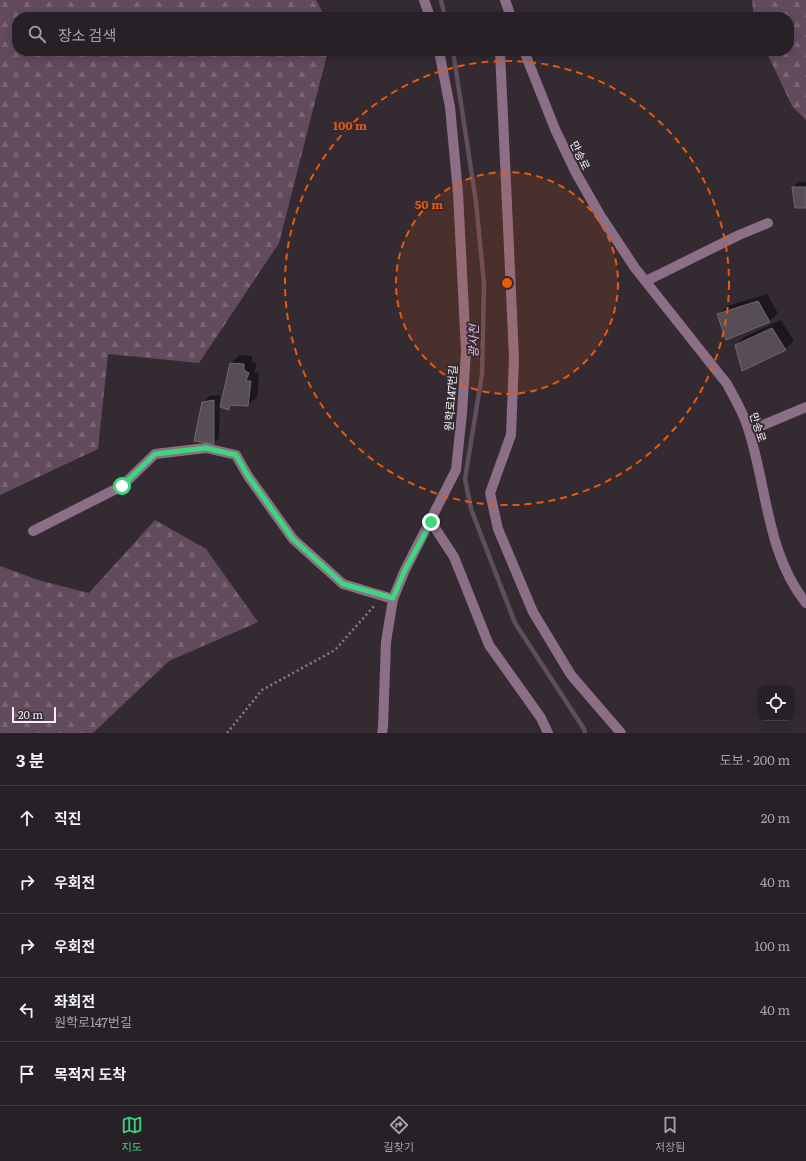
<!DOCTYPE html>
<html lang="ko">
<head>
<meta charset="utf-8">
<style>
	:root { --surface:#272026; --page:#332d32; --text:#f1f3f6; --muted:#a4a3a7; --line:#433e43; --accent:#3ed77d }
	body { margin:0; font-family:Literata,"Noto Sans KR",serif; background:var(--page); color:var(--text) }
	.controls { position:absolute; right:12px; bottom:12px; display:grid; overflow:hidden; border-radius:8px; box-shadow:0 2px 10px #0003 }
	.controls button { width:36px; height:36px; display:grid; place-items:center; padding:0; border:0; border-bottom:1px solid var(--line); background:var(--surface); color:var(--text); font:20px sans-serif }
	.scale { position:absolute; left:12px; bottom:10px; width:44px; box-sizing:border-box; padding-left:4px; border:2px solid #f5eff3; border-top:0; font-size:11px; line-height:14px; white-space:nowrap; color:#f5eff3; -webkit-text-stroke:3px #342b32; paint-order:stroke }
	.stop { position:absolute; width:12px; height:12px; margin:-9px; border:3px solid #3ed77d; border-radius:50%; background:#fff }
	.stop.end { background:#3ed77d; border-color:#fff; box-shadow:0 1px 4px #0008 }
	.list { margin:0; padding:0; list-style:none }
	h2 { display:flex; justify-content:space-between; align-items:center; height:52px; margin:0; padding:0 16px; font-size:17px }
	h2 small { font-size:13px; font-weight:400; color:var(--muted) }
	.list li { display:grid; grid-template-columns:26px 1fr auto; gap:12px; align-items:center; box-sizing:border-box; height:64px; padding:0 16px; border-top:1px solid var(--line) }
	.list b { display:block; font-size:15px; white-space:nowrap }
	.list p { margin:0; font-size:13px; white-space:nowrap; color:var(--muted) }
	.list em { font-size:13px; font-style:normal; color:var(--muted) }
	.icon { flex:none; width:22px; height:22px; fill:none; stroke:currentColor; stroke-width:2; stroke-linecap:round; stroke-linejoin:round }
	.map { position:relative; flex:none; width:806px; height:733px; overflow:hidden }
	.search { position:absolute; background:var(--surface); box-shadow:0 2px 10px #0003; left:12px; right:12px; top:12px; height:44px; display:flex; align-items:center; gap:10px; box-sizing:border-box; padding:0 14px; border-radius:16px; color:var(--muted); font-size:15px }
	.sheet { height:372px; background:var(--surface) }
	nav { display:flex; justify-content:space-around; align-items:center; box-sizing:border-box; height:56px; border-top:1px solid var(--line); background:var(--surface); font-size:11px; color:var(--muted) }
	nav a { display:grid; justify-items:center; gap:2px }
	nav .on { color:var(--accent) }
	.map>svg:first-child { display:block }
</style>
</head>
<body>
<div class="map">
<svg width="806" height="733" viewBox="0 0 806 733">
	<defs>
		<pattern id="forest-firs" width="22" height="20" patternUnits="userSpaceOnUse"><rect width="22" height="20" fill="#634b5e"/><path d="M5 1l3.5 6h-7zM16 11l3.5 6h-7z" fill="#7a6576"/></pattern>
	</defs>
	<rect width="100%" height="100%" fill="#342b32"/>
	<path fill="url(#forest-firs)" d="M0 0H316L325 17H17V51H328L279 243 199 363 108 354 98 449 0 495Z
		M752 0H806V120L792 106 766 51H789V17H754Z
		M155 520 206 549 258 622 169 661 93 733H0V566L38 580 89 593Z"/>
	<path fill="#0007" d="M798 182H806V207L793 188Z
		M767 294 778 313 770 321 727 338 718 315 727 306Z
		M781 320 794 341 785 349 743 369 736 345 744 337Z
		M240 355 252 356V362L257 364 254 372 259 373 257 397 248 405 233 404 228 409 231 363Z
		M220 395 219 438 214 443 203 402 209 396Z"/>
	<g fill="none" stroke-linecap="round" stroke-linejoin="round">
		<path stroke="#614e5d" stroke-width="4.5" d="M441 0 445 17
			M453 51 476 202 484 284 482 374 465 479 471 509 515 623 584 729 585 733"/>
	</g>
	<path fill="#574e55" stroke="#71676f" d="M792 187H806V208H795Z
		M758 301 770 322 726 340 717 314Z
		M772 328 786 350 742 371 735 345Z
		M230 363 244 364V370L249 373 246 381H251L248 406 230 405 229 410 220 407Z
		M214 400V444L194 441 202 402Z"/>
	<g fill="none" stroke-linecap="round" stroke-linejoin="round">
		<path stroke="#877f85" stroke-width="2.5" stroke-dasharray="2 3" stroke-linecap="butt" d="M227 733 262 690 335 650 374 606"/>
		<path stroke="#8c6e86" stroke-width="10" d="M424 0 430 17
			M505 0 511 17
			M500 51 514 358 511 435 490 493 498 529 533 612 571 675 621 733
			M524 51 555 129 576 173 600 215 635 268 727 384C734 397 741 409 746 422 767 481 765 552 806 603
			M646 281 739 235 768 223
			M749 431 806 407
			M431 522 454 557 489 645 541 718 548 733
			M33 531 122 486 155 454 206 448 236 455 248 476 293 539 343 584 393 599
			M382 733 383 727 386 642 393 599 404 572 456 470 462 413 466 351 458 193 450 107 439 51"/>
	</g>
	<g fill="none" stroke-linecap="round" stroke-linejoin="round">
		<path stroke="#3ed77d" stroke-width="5" d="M122 486 155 454 206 448 236 455 248 476 293 539 343 584 393 598 404 572 431 522"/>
	</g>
	<circle cx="507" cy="283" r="111" fill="#e8590c" fill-opacity=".12"/>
	<g fill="none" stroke="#e8590c" stroke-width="2" stroke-dasharray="7 5">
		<circle cx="507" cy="283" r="111"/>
		<circle cx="507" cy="283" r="222"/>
	</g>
	<g text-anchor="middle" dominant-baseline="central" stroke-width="4" stroke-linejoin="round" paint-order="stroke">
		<g font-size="11" fill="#f5eff3" stroke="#342b32">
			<text transform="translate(581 155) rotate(64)">만송로</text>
			<text transform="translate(450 398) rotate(-86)">원학로147번길</text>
			<text transform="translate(759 427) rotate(72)">만송로</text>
		</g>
		<g font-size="12" font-style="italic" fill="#f0bbe6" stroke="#342b32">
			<text transform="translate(473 341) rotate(-89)">광사천</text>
		</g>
	</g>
	<circle cx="507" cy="283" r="6" fill="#e8590c" stroke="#342b32" stroke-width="2"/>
	<g font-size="12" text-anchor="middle" font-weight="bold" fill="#e8590c" stroke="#342b32" stroke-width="4" stroke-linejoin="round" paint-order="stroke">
		<text x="350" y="130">100 m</text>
		<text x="429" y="209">50 m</text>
	</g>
</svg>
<div class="controls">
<button><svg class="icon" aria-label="locate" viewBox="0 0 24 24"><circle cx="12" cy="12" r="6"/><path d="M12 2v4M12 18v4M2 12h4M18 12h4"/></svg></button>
</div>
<div class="scale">20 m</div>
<div class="stop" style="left:122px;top:486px"></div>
<div class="stop end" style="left:431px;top:522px"></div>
<div class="search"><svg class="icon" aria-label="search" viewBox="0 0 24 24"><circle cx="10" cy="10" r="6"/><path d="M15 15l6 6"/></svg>장소 검색</div>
</div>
<section class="sheet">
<h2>3 분<small>도보 · 200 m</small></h2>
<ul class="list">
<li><svg class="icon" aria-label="ahead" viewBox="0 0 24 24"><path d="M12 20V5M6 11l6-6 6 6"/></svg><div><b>직진</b></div><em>20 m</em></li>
<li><svg class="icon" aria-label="right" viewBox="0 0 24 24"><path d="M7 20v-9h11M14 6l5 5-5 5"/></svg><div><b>우회전</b></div><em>40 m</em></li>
<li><svg class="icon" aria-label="right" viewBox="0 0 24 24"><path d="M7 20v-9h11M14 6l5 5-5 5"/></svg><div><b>우회전</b></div><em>100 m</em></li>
<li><svg class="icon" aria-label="left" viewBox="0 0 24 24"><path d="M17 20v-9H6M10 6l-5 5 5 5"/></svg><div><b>좌회전</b><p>원학로147번길</p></div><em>40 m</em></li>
<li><svg class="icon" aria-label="arrive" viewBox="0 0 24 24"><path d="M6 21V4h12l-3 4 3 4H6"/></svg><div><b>목적지 도착</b></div></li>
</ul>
</section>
<nav>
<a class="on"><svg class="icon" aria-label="map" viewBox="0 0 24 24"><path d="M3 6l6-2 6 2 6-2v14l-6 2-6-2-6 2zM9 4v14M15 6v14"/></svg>지도</a>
<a><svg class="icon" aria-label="directions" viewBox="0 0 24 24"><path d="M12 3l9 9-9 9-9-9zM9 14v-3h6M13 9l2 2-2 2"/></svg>길찾기</a>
<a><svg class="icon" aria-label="saved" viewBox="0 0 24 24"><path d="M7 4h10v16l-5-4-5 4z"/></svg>저장됨</a>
</nav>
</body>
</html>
